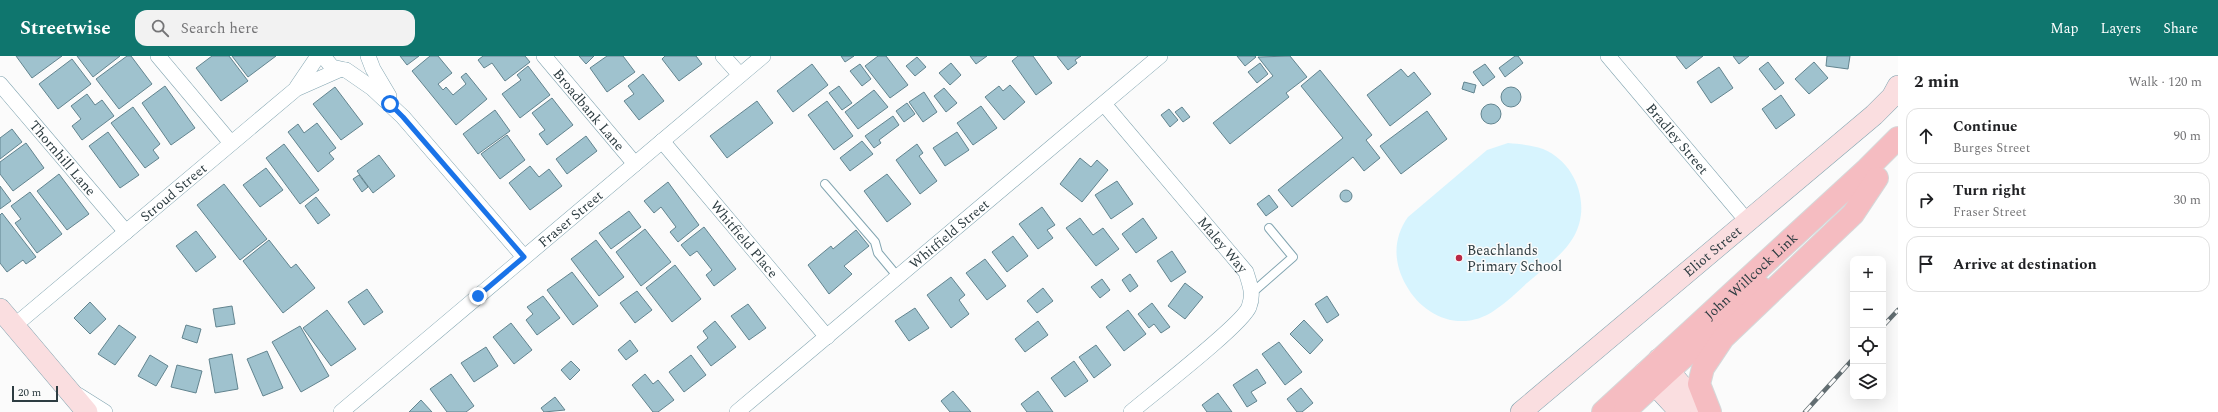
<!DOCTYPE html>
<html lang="en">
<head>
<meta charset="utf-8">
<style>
	:root { --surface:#fff; --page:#f2f2f2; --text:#202124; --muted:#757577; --line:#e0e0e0; --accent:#0f766e }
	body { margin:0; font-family:Spectral,serif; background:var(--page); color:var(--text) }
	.controls { position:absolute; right:12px; bottom:12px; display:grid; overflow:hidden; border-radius:8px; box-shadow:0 4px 16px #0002 }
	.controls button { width:36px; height:36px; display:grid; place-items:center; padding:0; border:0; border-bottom:1px solid var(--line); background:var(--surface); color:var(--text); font:20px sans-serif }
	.scale { position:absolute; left:12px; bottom:10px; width:46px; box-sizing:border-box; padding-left:4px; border:2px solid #2d3c41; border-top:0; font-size:11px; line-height:14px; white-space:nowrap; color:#2d3c41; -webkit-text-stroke:3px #fbfbfb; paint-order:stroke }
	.stop { position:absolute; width:12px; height:12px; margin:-9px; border:3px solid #1a73e8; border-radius:50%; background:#fff }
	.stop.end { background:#1a73e8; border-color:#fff; box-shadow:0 1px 4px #0008 }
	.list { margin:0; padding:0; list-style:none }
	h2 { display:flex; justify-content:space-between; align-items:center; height:52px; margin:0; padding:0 16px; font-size:17px }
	h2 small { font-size:13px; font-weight:400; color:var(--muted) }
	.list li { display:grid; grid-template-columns:26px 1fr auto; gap:12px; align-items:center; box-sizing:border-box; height:56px; margin:0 8px 8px; padding:0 8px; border:1px solid var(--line); border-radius:12px }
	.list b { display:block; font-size:15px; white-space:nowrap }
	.list p { margin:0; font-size:13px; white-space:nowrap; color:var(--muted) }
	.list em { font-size:13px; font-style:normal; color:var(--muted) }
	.icon { flex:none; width:22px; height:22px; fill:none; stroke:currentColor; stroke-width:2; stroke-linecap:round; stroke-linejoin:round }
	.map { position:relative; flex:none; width:1898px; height:356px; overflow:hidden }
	header { display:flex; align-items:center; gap:24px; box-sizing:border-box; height:56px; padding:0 20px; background:var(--accent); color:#fff }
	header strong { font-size:19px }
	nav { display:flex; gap:22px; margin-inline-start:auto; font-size:14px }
	.search { width:280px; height:36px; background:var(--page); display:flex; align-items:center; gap:10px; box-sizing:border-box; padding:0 14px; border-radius:12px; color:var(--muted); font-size:15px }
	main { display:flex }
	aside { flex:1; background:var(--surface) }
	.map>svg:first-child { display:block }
</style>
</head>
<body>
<header>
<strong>Streetwise</strong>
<div class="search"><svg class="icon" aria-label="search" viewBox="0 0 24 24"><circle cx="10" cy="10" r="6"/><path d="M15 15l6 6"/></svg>Search here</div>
<nav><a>Map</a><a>Layers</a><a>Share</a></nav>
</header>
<main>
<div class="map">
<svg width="1898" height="356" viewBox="0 0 1898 356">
	<rect width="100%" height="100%" fill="#fbfbfb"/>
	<path fill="#d7f4fe" d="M1508 87C1519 88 1532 89 1543 93 1577 107 1592 151 1573 182 1562 200 1543 213 1527 227 1517 236 1507 246 1495 254 1463 277 1424 262 1406 229 1393 206 1393 182 1408 161L1487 94Z"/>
	<path fill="#9fc2ce" stroke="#62848f" d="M16 0H62L32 22Z
		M77 0H120L93 21Z
		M127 0H131L152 28 119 53 96 23Z
		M212 0H229L248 25 221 45 196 12Z
		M232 0H276L248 21Z
		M400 0H419L407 9Z
		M430 0H438L452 17 438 28 443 34 446 31 453 39 466 28 461 21 466 17 487 43 456 69 412 15Z
		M483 0H525L530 6 505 25 492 7 484 12 478 4Z
		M579 0H594L586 8Z
		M607 0H623L635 16 607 36 590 12Z
		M665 0H696L702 8 679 25 662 3Z
		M841 0H854L845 6Z
		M878 0H886L908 29 890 42 865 10Z
		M970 0H987L976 8Z
		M1018 0H1033L1052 27 1036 39 1012 5Z
		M1057 0H1081L1075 4 1077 7 1068 14Z
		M1237 0H1255L1256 1 1245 10Z
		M1290 0 1307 21 1286 37 1289 41 1230 88 1213 67 1273 20 1258 1Z
		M1515 0H1518L1523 7 1505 21 1499 12Z
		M1676 0H1703L1686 13Z
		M1733 0H1749L1739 8Z
		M1827 0H1850L1848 13 1826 10Z
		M917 1 926 11 915 20 906 10Z
		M72 3 91 28 58 53 39 28Z
		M1768 6 1784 27 1775 34 1759 13Z
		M1814 6 1828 22 1809 38 1795 23Z
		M951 7 961 19 950 29 939 17Z
		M1260 7 1268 18 1257 27 1248 16Z
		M812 8 828 29 793 56 777 35Z
		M860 8 871 23 862 30 850 15Z
		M1485 8 1495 21 1483 30 1473 16Z
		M528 10 550 39 520 62 502 38 521 24 517 19Z
		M1719 11 1733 32 1711 47 1697 26Z
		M1401 13 1408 21 1414 16 1431 38 1390 70 1367 39Z
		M1320 14 1372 79 1366 84 1380 102 1364 115 1353 101 1292 151 1278 134 1343 82 1301 30Z
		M643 18 664 45 639 64 624 45 634 38 628 30Z
		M1464 26 1476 29 1474 37 1462 33Z
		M1010 29 1025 46 1004 64 985 41 999 30 1003 35Z
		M165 30 195 72 171 89 142 47Z
		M839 30 852 47 842 54 829 37Z
		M335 31 363 68 341 84 313 48Z
		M1501 41a10 10 0 1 1 20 0a10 10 0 1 1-20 0Z
		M944 32 957 47 946 56 934 40Z
		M874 34 888 51 858 73 845 56Z
		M924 36 937 56 923 66 909 46Z
		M87 38 95 49 102 44 114 60 82 84 72 70 81 63 71 50Z
		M1781 39 1795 59 1776 73 1762 53Z
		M552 42 573 69 547 89 539 78 545 74 532 57Z
		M757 45 773 67 727 102 710 80Z
		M827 45 853 80 834 94 808 59Z
		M907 47 915 58 904 66 896 55Z
		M1481 58a10 10 0 1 1 20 0a10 10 0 1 1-20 0Z
		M981 50 997 72 973 89 957 67Z
		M133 51 160 88 153 94 159 102 145 112 111 67Z
		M1182 51 1190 61 1183 66 1175 56Z
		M1169 53 1178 64 1170 71 1161 59Z
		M495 54 510 75 478 98 463 78Z
		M1427 55 1447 83 1401 118 1380 90Z
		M893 60 899 69 879 84 881 87 874 92 865 80Z
		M317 67 336 92 329 97 334 103 318 116 288 76 298 68 304 77Z
		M12 73 22 86 0 103V82Z
		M108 76 139 119 120 132 89 90Z
		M957 76 969 94 945 110 933 92Z
		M507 79 525 104 500 123 481 98Z
		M586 80 597 95 567 118 556 103Z
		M862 85 873 98 850 115 840 102Z
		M26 87 44 112 13 135 0 118V106Z
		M284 88 319 134 300 148 266 102Z
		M917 88 923 97 919 100 937 125 920 138 896 104Z
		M379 99 395 120 373 137 357 115Z
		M1080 102 1091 111 1097 104 1108 114 1082 146 1060 128Z
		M530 110 539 121 549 113 562 130 530 154 509 127Z
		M266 112 283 134 260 151 243 129Z
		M59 118 89 158 67 174 37 135Z
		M887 118 911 148 887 166 864 135Z
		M359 119 368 131 362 136 353 123Z
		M1117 125 1133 148 1111 163 1095 139Z
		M668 126 699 169 678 186 670 176 676 171 661 151 654 157 644 145Z
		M224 128 267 183 240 204 197 149Z
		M0 130 11 145 0 153Z
		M1340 140a6 6 0 1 1 12 0a6 6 0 1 1-12 0Z
		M30 136 62 178 37 197 15 167 21 163 11 150Z
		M1269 139 1278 151 1266 160 1257 148Z
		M316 141 330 159 318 168 305 150Z
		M1042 151 1055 169 1047 174 1053 182 1038 193 1019 168Z
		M629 155 641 171 611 193 599 177Z
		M2 157 36 201 26 208 23 204 7 216 0 207V159Z
		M1080 162 1093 179 1103 172 1119 193 1096 210 1066 172Z
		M1143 162 1157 182 1136 197 1122 178Z
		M704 171 736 213 714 230 706 219 712 214 697 195 690 200 681 189Z
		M645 173 671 206 641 230 616 196Z
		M856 174 869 190 844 210 852 218 829 238 808 209 831 190 833 193Z
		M196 175 216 201 196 216 176 190Z
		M1013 180 1028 200 1007 216 992 196Z
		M269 184 291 212 296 208 315 232 283 257 243 205Z
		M596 184 624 221 599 240 571 203Z
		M1172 195 1186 216 1171 226 1157 205Z
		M985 203 1006 230 987 244 966 217Z
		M675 209 701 243 672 266 646 232Z
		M572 216 598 250 573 269 547 234Z
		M1130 218 1138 230 1130 236 1122 224Z
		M951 221 965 239 959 244 969 258 951 272 927 239Z
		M1102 223 1110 234 1100 242 1091 231Z
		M1185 227 1203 241 1185 263 1168 250Z
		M1043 232 1053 245 1037 257 1027 245Z
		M367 233 383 256 364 269 348 246Z
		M637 235 652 254 635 267 620 247Z
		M543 240 560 262 537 279 526 264 533 258 527 251Z
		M1327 240 1339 259 1327 267 1315 248Z
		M90 246 106 263 90 278 74 262Z
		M1152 247 1170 271 1161 277 1154 268 1149 272 1138 258Z
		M748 248 766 272 749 284 731 260Z
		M232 250 235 268 216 271 213 253Z
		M915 252 929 272 909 285 895 265Z
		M327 254 356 293 331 310 303 272Z
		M1128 254 1146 278 1124 295 1106 271Z
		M1304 264 1323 284 1310 298 1290 278Z
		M715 265 736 291 711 310 697 291 708 282 703 275Z
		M1038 265 1048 279 1025 296 1015 283Z
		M511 267 532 294 514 308 493 281Z
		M119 269 136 281 115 309 98 298Z
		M186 269 201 273 197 287 182 282Z
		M300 270 329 320 301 336 272 286Z
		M630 284 638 295 626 304 618 294Z
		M1279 286 1302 316 1285 329 1262 298Z
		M1096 289 1111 309 1094 322 1079 301Z
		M486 291 498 310 474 326 461 307Z
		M267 295 283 332 263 340 247 303Z
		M232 298 238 333 215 337 209 303Z
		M150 299 168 310 156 330 138 320Z
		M691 299 706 319 684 336 669 316Z
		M571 305 580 314 570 324 561 314Z
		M1074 305 1088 325 1065 341 1051 322Z
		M177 309 202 315 196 337 171 331Z
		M1257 313 1266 327 1251 336 1257 345 1247 351 1233 329Z
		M451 318 474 350 466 356H447L430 333Z
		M645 318 653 328 658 324 674 344 658 356H653L632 329Z
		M1301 332 1313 347 1302 356H1297L1287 343Z
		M953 335 971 356H950L941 345Z
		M1038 335 1053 356H1027L1021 348Z
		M1218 337 1232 356H1207L1202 349Z
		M555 341 565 354 544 356 541 352Z
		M421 344 432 356H409Z"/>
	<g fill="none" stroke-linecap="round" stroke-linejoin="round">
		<g stroke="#82a5b1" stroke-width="10">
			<path id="lane" d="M825 128 875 186 878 197 898 221
				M1253 236 1293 201 1269 172"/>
		</g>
		<g stroke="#82a5b1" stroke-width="16">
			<g id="street">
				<path d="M158 0 231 87"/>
				<path d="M323 0 332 11 345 14"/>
				<path d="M368 0 373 13 389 40"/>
				<path id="s1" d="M544 0 635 108"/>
				<path d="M723 0 740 19"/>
				<path id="s2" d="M1608 0 1747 165"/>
				<path d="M346 14 372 32 403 61 524 201"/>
				<path id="s3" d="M0 28 126 176"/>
				<path d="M297 31 318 0"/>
				<path id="s4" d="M1104 48 1246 216C1250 229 1254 238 1249 251 1243 268 1151 339 1131 356"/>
				<path id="s5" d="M662 85 827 281"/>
				<path id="s6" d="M14 270 296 33 339 14"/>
				<path d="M78 339 105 356"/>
				<path id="s7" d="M341 356 763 0"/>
				<path id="s8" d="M737 356 1160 0"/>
			</g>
		</g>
		<g stroke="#82a5b1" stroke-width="22">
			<g id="secondary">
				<path d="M0 253 87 356"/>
				<path d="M1659 303 1704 356"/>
				<path d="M1644 317 1680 356"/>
				<path id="s9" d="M1521 356 1874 59 1892 41 1898 30"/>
			</g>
		</g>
		<g stroke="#d5d8d9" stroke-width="24">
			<g id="primary">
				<path id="s10" d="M1603 356 1867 113 1898 82"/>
				<path d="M1624 356 1760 231"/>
				<path d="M1710 356 1699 328 1703 312 1723 282 1853 158 1877 122"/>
			</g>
		</g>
		<use href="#lane" stroke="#fff" stroke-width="8"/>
		<use href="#street" stroke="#fff" stroke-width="15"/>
		<use href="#secondary" stroke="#fadee0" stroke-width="21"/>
		<use href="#primary" stroke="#f5bcc1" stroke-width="22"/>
		<g stroke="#626d71" stroke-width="4.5">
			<path id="rail" d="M1883 270 1898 254
				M1805 356 1853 303"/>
		</g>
		<use href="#rail" stroke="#fbfbfb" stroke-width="3" stroke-dasharray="9" stroke-linecap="butt"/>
	</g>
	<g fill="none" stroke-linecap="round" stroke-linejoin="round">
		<path stroke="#1a73e8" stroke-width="5" d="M390 48 403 61 524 201 478 240"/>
	</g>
	<circle fill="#ba2846" stroke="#fbfbfb" stroke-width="1.5" cx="1459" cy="202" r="4"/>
	<g text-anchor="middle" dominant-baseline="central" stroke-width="3" stroke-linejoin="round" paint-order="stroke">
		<g font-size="14" fill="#2d3c41" stroke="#fbfbfb">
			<text stroke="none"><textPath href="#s1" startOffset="70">Broadbank Lane</textPath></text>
			<text stroke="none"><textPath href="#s2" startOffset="108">Bradley Street</textPath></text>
			<text stroke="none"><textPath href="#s3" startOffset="97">Thornhill Lane</textPath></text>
			<text stroke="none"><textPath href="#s6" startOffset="208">Stroud Street</textPath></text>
			<text stroke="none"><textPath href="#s7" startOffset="300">Fraser Street</textPath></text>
			<text stroke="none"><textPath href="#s8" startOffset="277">Whitfield Street</textPath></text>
			<text stroke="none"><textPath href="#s5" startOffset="128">Whitfield Place</textPath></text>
			<text stroke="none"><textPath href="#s4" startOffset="184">Maley Way</textPath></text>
			<text stroke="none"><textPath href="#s9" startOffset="250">Eliot Street</textPath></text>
			<text stroke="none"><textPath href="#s10" startOffset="201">John Willcock Link</textPath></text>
		</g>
		<g font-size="14" fill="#2d3c41" stroke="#fbfbfb" text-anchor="start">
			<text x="1467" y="194">Beachlands<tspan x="1467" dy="16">Primary School</tspan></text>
		</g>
	</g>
</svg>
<div class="controls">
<button>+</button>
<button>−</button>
<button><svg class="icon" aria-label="locate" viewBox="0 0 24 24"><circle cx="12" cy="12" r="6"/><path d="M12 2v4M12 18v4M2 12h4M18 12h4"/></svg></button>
<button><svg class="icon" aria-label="layers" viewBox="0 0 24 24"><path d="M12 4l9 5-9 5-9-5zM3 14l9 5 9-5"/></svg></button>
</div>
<div class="scale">20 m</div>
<div class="stop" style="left:390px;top:48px"></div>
<div class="stop end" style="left:478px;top:240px"></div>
</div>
<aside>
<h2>2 min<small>Walk · 120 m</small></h2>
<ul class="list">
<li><svg class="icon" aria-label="ahead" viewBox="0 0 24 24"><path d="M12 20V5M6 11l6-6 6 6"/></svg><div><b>Continue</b><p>Burges Street</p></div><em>90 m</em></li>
<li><svg class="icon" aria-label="right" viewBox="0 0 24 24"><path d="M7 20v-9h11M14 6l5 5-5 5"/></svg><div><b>Turn right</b><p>Fraser Street</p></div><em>30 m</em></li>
<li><svg class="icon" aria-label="arrive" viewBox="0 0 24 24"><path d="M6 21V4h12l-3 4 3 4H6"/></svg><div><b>Arrive at destination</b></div></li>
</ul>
</aside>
</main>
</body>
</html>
